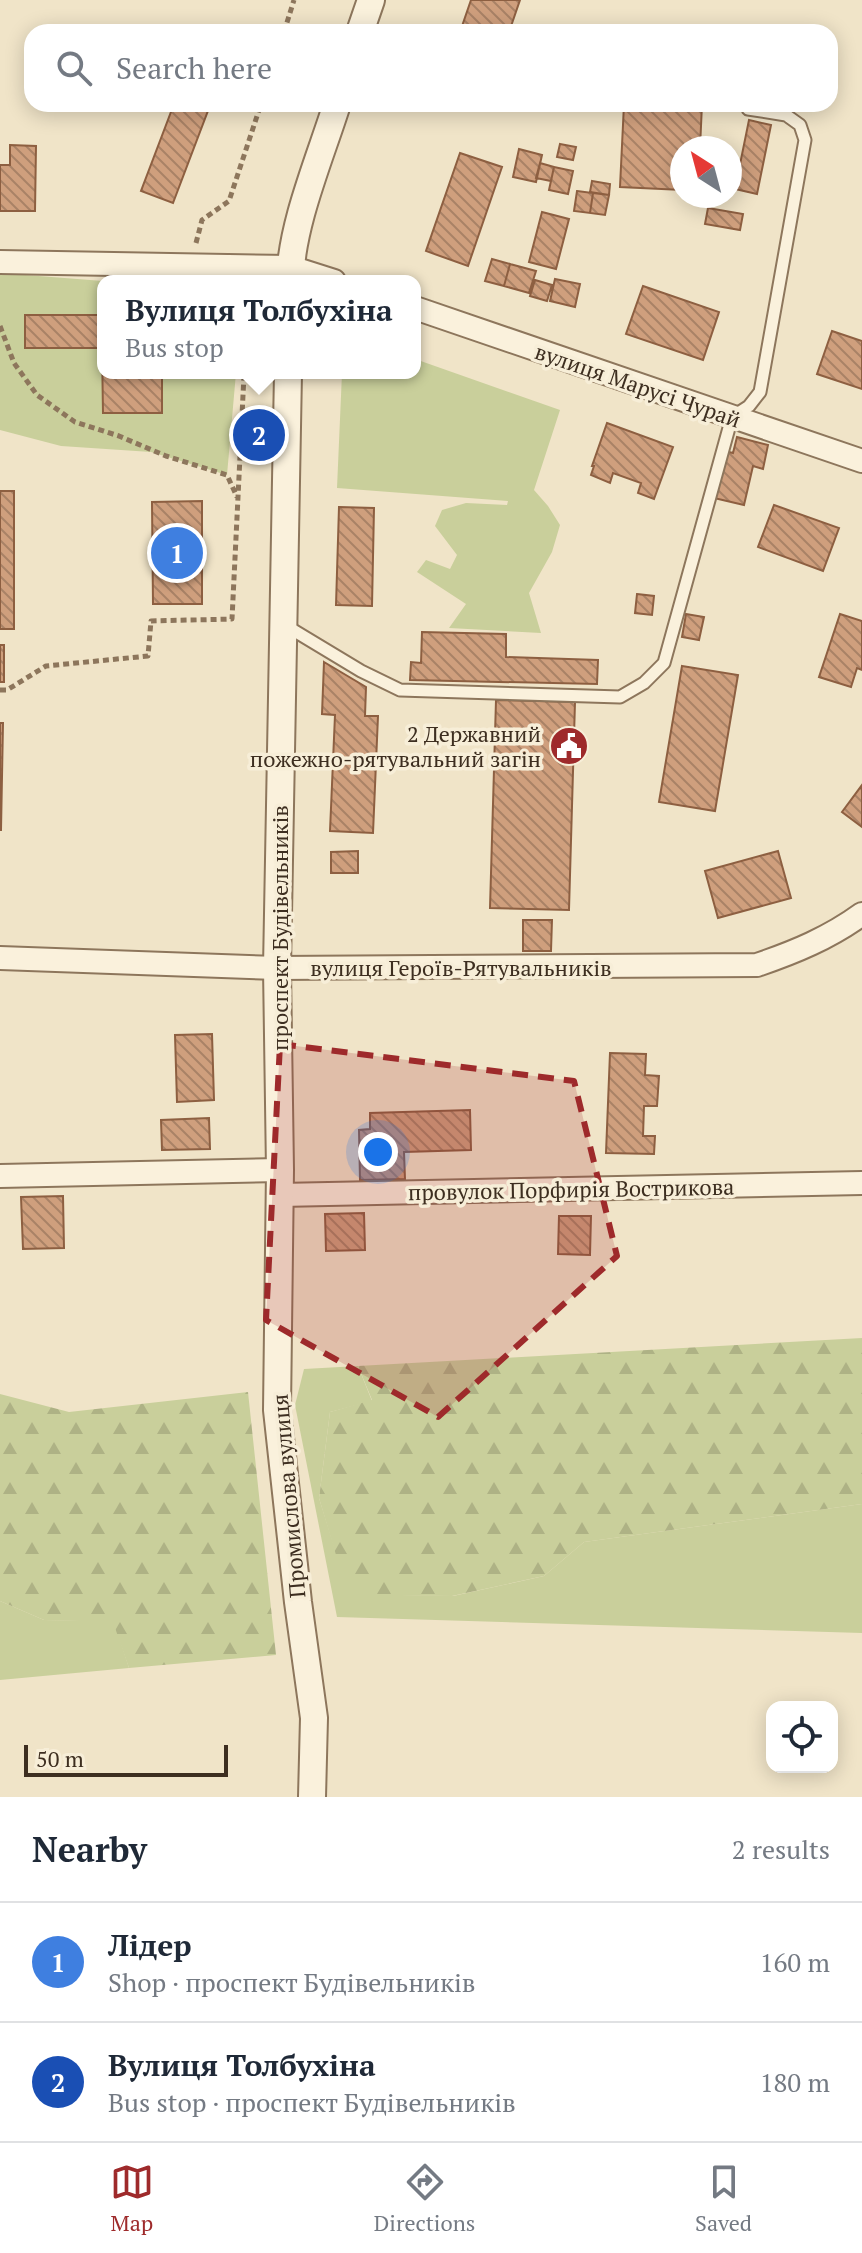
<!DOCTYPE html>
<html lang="en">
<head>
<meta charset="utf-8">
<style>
	:root { --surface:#fff; --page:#f2f2f3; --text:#1f2937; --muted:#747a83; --line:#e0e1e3; --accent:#9e2a2b }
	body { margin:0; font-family:"PT Serif",serif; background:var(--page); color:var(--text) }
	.controls { position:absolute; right:24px; bottom:24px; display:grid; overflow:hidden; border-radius:16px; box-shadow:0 4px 20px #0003 }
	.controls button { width:72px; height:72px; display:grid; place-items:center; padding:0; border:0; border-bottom:2px solid var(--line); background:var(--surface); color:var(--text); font:40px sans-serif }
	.compass { position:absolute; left:670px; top:136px; width:72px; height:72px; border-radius:50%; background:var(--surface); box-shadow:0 4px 20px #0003; rotate:324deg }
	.scale { position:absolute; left:24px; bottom:20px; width:204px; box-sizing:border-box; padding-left:8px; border:4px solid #3d2e20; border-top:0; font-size:22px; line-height:28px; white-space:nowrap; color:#3d2e20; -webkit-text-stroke:6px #f7eed8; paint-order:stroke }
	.you { position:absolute; left:378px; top:1152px; width:28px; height:28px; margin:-20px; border:6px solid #fff; border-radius:50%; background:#1a73e8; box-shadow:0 0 0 12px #1a73e833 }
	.badge { display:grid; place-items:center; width:52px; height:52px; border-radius:50%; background:var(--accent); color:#fff; font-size:26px; font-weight:700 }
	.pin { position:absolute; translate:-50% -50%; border:4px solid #fff; box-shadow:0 2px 8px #0006 }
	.popup { position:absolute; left:97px; top:275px; width:324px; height:104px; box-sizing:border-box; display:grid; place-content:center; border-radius:16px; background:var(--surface); filter:drop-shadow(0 2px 6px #0005); font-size:26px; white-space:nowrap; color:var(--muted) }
	.popup b { font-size:30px; color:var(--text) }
	.popup::after { content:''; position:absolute; left:50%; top:100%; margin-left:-16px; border:16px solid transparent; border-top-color:var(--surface) }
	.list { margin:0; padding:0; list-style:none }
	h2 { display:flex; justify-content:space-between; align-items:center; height:104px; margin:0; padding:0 32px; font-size:34px }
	h2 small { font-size:26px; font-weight:400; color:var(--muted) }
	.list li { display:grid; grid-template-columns:52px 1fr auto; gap:24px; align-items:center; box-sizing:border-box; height:120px; padding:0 32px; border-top:2px solid var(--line) }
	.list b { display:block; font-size:30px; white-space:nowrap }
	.list p { margin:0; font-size:26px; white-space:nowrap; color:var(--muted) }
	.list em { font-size:26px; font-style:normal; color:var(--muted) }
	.icon { flex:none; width:44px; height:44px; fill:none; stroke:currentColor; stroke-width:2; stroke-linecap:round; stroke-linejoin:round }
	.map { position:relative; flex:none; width:862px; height:1797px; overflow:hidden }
	.search { position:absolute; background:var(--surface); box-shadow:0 4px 20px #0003; left:24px; right:24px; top:24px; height:88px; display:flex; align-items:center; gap:20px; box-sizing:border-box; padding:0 28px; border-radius:24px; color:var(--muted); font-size:30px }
	.sheet { height:344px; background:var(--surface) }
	nav { display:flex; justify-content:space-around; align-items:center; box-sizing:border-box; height:112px; border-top:2px solid var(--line); background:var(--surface); font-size:22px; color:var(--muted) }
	nav a { display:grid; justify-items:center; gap:4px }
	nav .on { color:var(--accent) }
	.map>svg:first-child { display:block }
</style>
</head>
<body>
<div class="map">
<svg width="862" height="1797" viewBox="0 0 862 1797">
	<defs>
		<pattern id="forest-firs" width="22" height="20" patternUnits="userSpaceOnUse" patternTransform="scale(2)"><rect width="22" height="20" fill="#c9cf9b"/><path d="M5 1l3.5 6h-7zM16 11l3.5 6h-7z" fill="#aeb285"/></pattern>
		<pattern id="building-back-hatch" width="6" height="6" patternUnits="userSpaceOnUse" patternTransform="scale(2)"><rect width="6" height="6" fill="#cf9f7d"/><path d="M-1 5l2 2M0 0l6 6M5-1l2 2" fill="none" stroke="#a98266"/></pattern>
	</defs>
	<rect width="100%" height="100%" fill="#f0e4c8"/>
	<path fill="#c9cf9b" d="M0 273 103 281V373H236L227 475 151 452 61 446 0 430Z
		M415 359 560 410 534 490 548 506 560 525 552 552 529 593 541 633 449 628 466 604 417 572 426 560 450 569 457 555 435 526 442 510 466 503 507 505 508 501 337 488 342 373H415Z
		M358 1366 372 1401 330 1412 319 1498 349 1594 453 1596 544 1576 584 1542 862 1504V1633L337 1617 295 1405 304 1369Z
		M0 1601 44 1620 114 1621 129 1668 0 1680Z"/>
	<path fill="url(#forest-firs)" d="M862 1338V1504L584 1542 544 1576 452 1596 348 1595 319 1498 330 1412 372 1400 358 1366Z
		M248 1392 276 1655 129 1668 113 1622 44 1620 0 1601V1394L69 1412Z"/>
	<path fill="url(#building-back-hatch)" stroke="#8d5f41" stroke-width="2" d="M471 0H520L509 32H460Z
		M174 104H198L209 108 173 203 141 191Z
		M624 104H702L700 148H682V190L620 187Z
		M749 120 771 125 757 194 735 189Z
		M560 144 576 147 573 160 557 157Z
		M10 145 36 146 35 211H0V165H10Z
		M519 149 542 155 536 182 513 177Z
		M460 153 502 167 468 266 426 251Z
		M540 163 554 167 551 181 536 178Z
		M554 167 573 171 568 194 549 190Z
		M592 181 610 184 609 195 590 192Z
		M577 191 593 193 590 213 574 211Z
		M593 193 609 195 605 215 590 213Z
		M708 208 743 214 740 230 705 224Z
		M542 212 569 219 556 269 529 262Z
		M492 259 510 264 504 286 485 281Z
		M510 264 536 271 529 293 504 286Z
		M555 279 580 284 575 307 550 301Z
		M535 280 552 285 547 301 530 296Z
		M643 286 719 312 703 360 626 334Z
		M25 315H103V373H162V413H103L102 348H25Z
		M832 331 862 341V389L817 374Z
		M607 423 673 447 654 499 638 493 641 483 613 473 610 483 591 475 594 466H592Z
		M737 437 768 445 763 469 753 466 744 505 714 498 725 451 733 453Z
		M0 491H14V629H0Z
		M202 501V604H153L152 502Z
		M774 505 839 528 823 571 758 547Z
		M339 507 374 508 372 606 336 605Z
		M637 594 654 596 652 615 635 613Z
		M686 614 704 617 699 640 682 637Z
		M840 614 862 621V670L857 668 851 687 819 677Z
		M422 632 506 634V657L598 660 597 684 410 680 411 662 421 663Z
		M0 645H4V682H0Z
		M324 662 366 687 365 716H378L373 833 330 831 335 715 322 714Z
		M682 666 738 675 715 811 659 802Z
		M496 700 575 702 569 910 490 908Z
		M0 723H3L1 830H0Z
		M862 785V827L842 812Z
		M358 851V873H331V852Z
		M778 851 791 898 718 918 705 871Z
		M523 920H552L551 951H523Z
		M212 1034 214 1100 177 1102 175 1035Z
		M610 1053 646 1054 645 1075 659 1076 657 1106H644L643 1136H655L654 1154 606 1153Z
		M470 1110 471 1150 404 1152 405 1179 360 1180 359 1130 370 1129V1113Z
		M209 1118 210 1149 162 1150 161 1120Z
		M63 1196 64 1248 23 1249 21 1197Z
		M364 1213 365 1250 326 1251 325 1214Z
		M559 1216H591L590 1255 558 1254Z"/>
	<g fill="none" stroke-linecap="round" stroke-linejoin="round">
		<g stroke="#8d765c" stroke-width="15">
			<path id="service" d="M283 624 361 671 400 690 620 697 644 683 664 663 732 417 749 406 760 392 805 140 800 125 786 115 748 109"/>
		</g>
		<g stroke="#8d765c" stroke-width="26">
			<path id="minor" d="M0 262 290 267 334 281
				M415 308 862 461
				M0 958 277 968 757 965C795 952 829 938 862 914
				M0 1176 280 1170
				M280 1195 862 1183"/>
		</g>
		<g stroke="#8d765c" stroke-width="30">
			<path id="tertiary" d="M360 32 371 0
				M290 281C291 225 320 158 337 104
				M288 373 277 968 280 1170 277 1410 298 1602 314 1718 312 1797"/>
		</g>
		<path stroke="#8d765c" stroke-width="5" stroke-dasharray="6 4" stroke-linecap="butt" d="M284 32 294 0
			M196 243 202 220 229 201 261 104
			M0 326 14 363 37 395 75 422 119 436 166 456 227 475 237 497
			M0 690H7L46 666 148 656 151 621 232 619 244 375 243 373"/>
		<use href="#service" stroke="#faf1dc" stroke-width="11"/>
		<use href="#minor" stroke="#faf1dc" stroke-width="22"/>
		<use href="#tertiary" stroke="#faf1dc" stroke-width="26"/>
	</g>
	<path fill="#9e2a2b" fill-opacity="0.2" stroke="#9e2a2b" stroke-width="6" stroke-dasharray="16 10" stroke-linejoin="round" d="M280 1044 574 1081 617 1256 438 1417 266 1320Z"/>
	<defs>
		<g id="civic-disc" transform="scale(2)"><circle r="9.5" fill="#9e2a2b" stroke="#f7eed8"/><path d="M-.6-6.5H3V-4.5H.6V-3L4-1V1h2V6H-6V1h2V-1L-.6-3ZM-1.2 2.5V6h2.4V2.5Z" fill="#fff"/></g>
	</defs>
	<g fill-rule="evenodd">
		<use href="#civic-disc" x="569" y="746"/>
	</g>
	<g text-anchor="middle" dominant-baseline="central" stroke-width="7" stroke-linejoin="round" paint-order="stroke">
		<g font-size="22" fill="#3d2e20" stroke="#f7eed8">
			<text transform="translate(638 385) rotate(19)">вулиця Марусі Чурай</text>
			<text transform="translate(279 928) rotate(-90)">проспект Будівельників</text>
			<text x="461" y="967">вулиця Героїв-Рятувальників</text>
			<text transform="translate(571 1189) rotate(-1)">провулок Порфирія Вострикова</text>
			<text transform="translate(288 1496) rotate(-95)">Промислова вулиця</text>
		</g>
		<g font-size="22" fill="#3d2e20" stroke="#f7eed8" text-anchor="end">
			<text x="541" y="733">2 Державний<tspan x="541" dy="25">пожежно-рятувальний загін</tspan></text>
		</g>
	</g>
</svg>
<div class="controls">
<button><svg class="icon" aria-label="locate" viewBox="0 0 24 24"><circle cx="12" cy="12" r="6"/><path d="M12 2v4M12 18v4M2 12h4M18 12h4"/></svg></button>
</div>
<svg class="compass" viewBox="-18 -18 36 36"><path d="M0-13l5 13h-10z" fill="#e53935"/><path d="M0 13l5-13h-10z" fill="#747a83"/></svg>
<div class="scale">50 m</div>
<div class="you"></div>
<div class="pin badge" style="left:177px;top:553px;background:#3f7fe0">1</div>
<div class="pin badge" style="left:259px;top:435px;background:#1a4fb4">2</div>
<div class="popup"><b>Вулиця Толбухіна</b>Bus stop</div>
<div class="search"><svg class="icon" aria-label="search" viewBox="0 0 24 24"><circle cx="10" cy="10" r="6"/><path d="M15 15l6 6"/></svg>Search here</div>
</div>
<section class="sheet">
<h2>Nearby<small>2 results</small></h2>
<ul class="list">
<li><span class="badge" style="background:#3f7fe0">1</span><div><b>Лідер</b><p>Shop · проспект Будівельників</p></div><em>160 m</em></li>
<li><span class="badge" style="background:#1a4fb4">2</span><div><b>Вулиця Толбухіна</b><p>Bus stop · проспект Будівельників</p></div><em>180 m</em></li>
</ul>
</section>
<nav>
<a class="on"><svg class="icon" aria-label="map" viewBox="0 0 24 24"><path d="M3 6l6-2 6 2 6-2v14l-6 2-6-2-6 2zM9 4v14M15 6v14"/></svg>Map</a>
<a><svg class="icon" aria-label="directions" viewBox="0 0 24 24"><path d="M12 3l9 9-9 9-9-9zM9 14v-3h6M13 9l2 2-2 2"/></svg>Directions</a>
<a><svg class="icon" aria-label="saved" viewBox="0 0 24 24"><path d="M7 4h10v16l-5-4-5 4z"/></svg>Saved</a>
</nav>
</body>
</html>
